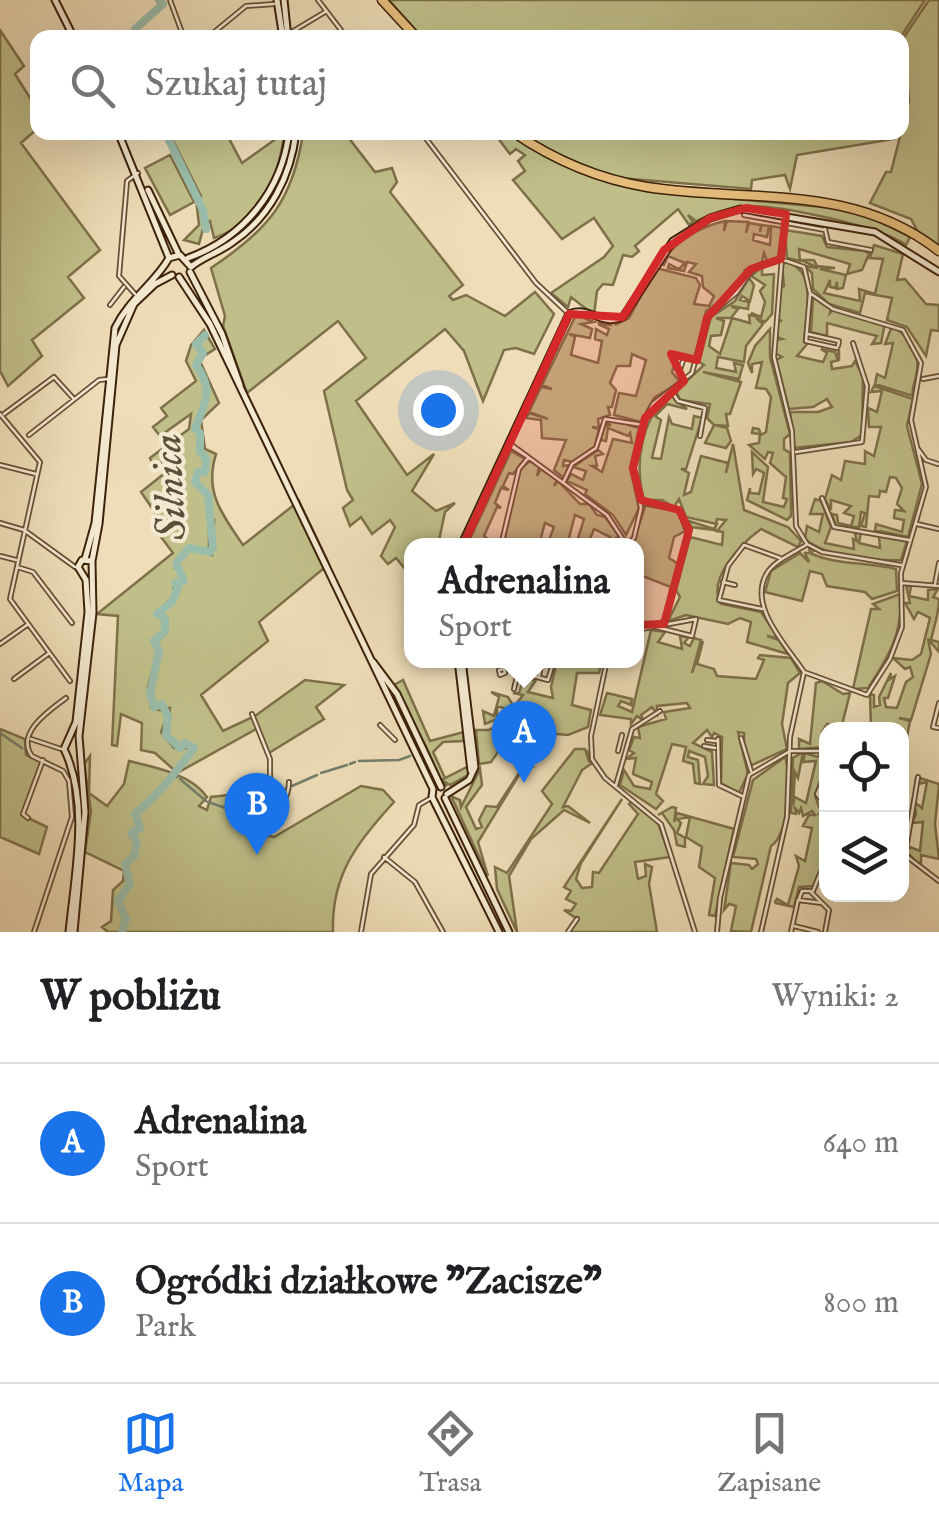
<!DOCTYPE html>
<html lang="pl">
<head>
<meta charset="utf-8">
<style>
	:root { --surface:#fff; --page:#f6f6f6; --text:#202124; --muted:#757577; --line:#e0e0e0; --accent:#1a73e8 }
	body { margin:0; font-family:"IM FELL English",serif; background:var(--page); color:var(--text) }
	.controls { position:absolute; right:30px; bottom:30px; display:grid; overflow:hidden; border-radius:20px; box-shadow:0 10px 40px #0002 }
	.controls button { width:90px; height:90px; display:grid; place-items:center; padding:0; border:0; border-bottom:2px solid var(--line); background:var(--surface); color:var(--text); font:50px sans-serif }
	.you { position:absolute; left:438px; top:410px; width:35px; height:35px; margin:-25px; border:8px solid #fff; border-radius:50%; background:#1a73e8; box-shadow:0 0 0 15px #1a73e833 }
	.badge { display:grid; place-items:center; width:65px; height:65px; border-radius:50%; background:var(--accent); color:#fff; font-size:32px; font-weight:700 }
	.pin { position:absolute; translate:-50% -82px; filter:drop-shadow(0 2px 5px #0008) }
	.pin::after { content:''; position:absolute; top:52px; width:35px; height:30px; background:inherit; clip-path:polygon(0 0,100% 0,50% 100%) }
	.popup { position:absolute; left:404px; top:538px; width:240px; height:130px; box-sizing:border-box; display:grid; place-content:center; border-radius:20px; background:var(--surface); filter:drop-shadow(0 2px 8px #0005); font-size:32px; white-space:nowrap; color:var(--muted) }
	.popup b { font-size:38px; color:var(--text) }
	.popup::after { content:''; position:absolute; left:50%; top:100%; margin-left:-20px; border:20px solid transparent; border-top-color:var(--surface) }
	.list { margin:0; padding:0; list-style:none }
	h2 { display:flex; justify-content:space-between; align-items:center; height:130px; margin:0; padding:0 40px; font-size:42px }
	h2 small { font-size:32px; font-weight:400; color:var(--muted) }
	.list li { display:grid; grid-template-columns:65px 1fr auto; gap:30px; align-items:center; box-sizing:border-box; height:160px; padding:0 40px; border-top:2px solid var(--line) }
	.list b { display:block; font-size:38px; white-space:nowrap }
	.list p { margin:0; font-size:32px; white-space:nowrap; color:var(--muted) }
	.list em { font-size:32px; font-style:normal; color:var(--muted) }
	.icon { flex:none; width:55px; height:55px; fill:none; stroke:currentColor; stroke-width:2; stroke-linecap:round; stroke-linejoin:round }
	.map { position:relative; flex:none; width:939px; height:932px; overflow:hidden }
	.search { position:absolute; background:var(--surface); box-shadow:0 10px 40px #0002; left:30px; right:30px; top:30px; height:110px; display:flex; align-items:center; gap:25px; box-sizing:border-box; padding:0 35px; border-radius:20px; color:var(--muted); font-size:38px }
	.sheet { height:450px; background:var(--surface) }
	nav { display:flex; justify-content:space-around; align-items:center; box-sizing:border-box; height:140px; border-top:2px solid var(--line); background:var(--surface); font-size:28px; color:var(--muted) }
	nav a { display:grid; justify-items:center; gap:5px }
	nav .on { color:var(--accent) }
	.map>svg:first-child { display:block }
</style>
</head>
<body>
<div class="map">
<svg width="939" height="932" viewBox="0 0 939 932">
	<rect width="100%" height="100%" fill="#eeddb8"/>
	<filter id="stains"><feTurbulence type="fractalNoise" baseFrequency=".002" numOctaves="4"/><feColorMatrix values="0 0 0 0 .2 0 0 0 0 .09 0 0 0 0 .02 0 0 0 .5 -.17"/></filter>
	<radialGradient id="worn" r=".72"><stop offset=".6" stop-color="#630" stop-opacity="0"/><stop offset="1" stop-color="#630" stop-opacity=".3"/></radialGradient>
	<path fill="#c0bf89" stroke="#7e704a" stroke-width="2.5" d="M389 0H925L900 38 422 37Z
		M929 0H939V247L918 232 911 219 870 203 886 172H891L909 101 904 37Z
		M0 30 24 66 15 74 37 109V129L21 143 100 250 68 277 84 298 32 340 42 356 8 386 0 371Z
		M169 133H226L242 163 284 133C280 175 259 224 214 238L210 221H205L199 244 184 240 199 225 196 199 201 196Z
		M303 133H345L375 172 392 168 397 182 390 192 463 285 449 296 453 300 466 295 505 316 535 292 554 314 534 354 516 348 504 350 483 401 464 351 445 329 356 401 407 475 434 454 412 491 436 511 455 503 445 512 438 545 412 546 411 566 406 570 396 558 388 564 381 556 395 527 390 520 372 534 361 517 350 526 343 508 353 500 347 490 324 391 366 358 338 321 247 393 223 326 225 316 211 268C268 230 293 201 303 133Z
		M494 133H508L576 170 646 191 856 210 910 237 906 245C879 226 780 205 748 206 729 207 713 214 696 221L688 215 693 222 689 225 678 209 635 246 639 251 632 257 623 255 613 285 603 284 597 291 594 315 571 297 568 307 551 293 604 257 613 246 594 218 562 239 513 180 525 171 518 161 525 155 516 149 510 154Z
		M518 133H896L894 139 797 155 790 189 785 175 752 180 751 189 620 178 573 163Z
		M170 155 194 202 170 215 145 168Z
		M725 221 724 231 727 221 748 222 746 233 749 223 761 225 760 232 762 225 769 226 767 237 754 234 753 240 770 245 771 226 782 228 778 257 767 261 764 253 762 262 745 270 736 290 706 311 695 357 678 354 672 372 680 382 654 398 641 422 614 415 619 393 636 396 646 360 632 354 630 366H617L610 383 616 390 612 407H608L610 415 598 419 599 428 592 427 599 429 595 446 573 462 564 460 563 466 569 465 564 478 554 470 566 440 542 438 541 420 526 418 529 413 548 419 529 412 541 387 552 389 542 385 576 315 594 322 581 324 592 329 590 338 569 334 575 337 571 355 598 363 602 341 595 339 596 329 607 335 609 329 598 324 612 325 598 323H618L615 325 629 318 656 268 696 278 700 285 694 304 709 306 714 296 703 287 702 276 689 272 696 264 687 262 684 271 668 268 669 264 679 269 685 263 668 256 664 265 660 264C676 241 699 227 725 221Z
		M785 230 822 236 827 247 865 251 869 254 862 270 847 274 850 264 799 249 800 261 787 258Z
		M874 245 903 254 897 280 905 279 926 304 939 305V331L931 330 926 356 907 327 887 320 892 298 865 293 860 313 829 304 813 289 812 273 805 266 818 268 801 260H814L817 266 835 268 820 269 846 275 843 288 837 289V282L835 288 830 287V280L824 293 860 301 859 289 875 294 883 259 870 258Z
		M786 262C818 270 806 312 804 342L808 343 797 356 823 362 827 353 821 349 835 352 837 358 839 350V360L831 362 832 369 852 366 855 361 863 376 862 435 851 442 794 448 790 412H818L832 407 827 399 813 407 789 409 776 360 782 357 775 353 776 340 782 339 777 337V321H782L778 319 780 288 784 286 782 265Z
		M762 267V275L774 274 772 314 765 322 756 318 763 324 746 346 744 362 718 357 716 368 736 372 734 363 743 365 739 379 703 372 741 382 730 414H726L728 426 715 425 727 428 731 441 726 448 705 443 714 425 707 418 710 404 680 400 676 391 704 365 699 362 711 317 735 301 749 278 754 285 750 301 742 296 740 300 749 302 748 309 731 306 738 309 731 318H716L724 321 721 335 711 336 709 346 720 354 732 318 750 323 749 315 754 316 751 313 761 317 765 302 760 291 765 285 751 276Z
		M813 297 831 309 830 313 833 310 885 323 881 343 872 344 877 336 827 323V336L811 332Z
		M892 326C937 354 908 385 913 396L875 384 877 374 885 378 893 343 885 344Z
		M770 329V357L790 434 784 439V449L790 453 791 516 787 520 747 500 750 488V493L759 494 764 473 756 469 753 474 752 452 768 467 763 502 784 507 787 499 783 498 786 477 770 463 773 453 768 452 765 459 749 445 759 443 760 434 752 433 753 428 759 429 761 435 766 432 771 397 766 389 756 388 762 362 752 364V373L748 363 755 346Z
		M204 330 215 349 199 359 219 403 201 420 205 449 216 454C204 492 222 514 243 545L299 501 329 564 259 622 268 641 201 695 223 731 255 716 305 680 344 685 316 707 324 719 269 753 258 728 179 772 196 748 185 743 178 747 166 733 170 708 154 706 152 683 161 651 156 642 166 634V618L158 614 178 595 176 583 185 582 178 563 190 550 212 555 214 522 209 529V552L189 548 175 568 181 571 182 581 173 582 175 595 156 614 163 621V634L152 643 157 652 148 687 151 708 169 712 161 732 174 748H192L174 770 155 753 141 750 142 723 121 714 117 746 112 745 118 616 97 614 173 553 158 533 165 527 141 492 175 465 170 456 154 468 150 458 189 429 191 414 160 436 153 427 167 416 161 408 196 381 186 361 191 345Z
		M874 386 913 399 907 426 922 484 908 537 875 530 876 524 902 532 904 520 894 518 895 510 904 511 897 504 902 488 896 478 890 477 886 492 880 491 879 497 869 496 866 527 861 526 865 513 861 512 859 527H836L832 514 837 515 838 523 851 526 854 516 844 513 851 506 831 500V510L825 499 832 475 841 480 845 461 865 464V451L874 456 881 427H869L868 408 877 412 882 391 871 392Z
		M670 395 687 409 667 404 655 416 661 420 652 458 661 459 669 417 672 424 692 429 694 416 702 418 686 469H681L689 473 684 495 691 492 701 456 728 463 726 473 733 444 744 510 788 527 801 541 798 547 761 529C742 543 706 579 721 604L761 612 779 638 767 636 779 640 788 654 747 642 751 622 740 618 728 624 686 615 668 621 680 597 676 590 690 537 722 545 723 532 717 531 726 520 717 519 715 530 691 527 689 521 714 529 717 524 686 517 679 499 674 507 662 500H644C634 464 641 418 670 395Z
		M612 420 639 428 630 468 639 508 626 535 613 515 585 494 587 490 567 481 571 474 583 480 586 471 573 467 598 450 603 454 595 456 597 466H592L602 472 613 439 632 443 630 433 628 436 608 428 606 441 601 440 604 426 611 425 605 423Z
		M511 451 525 459 513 474 509 473 503 486 509 490 501 488 495 503 501 508 497 507 484 536 490 541 470 539Z
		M530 461 539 467 537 476 541 469 557 480 554 486 558 481 580 504H589L597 515 605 517 620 537 616 538 617 545H605H610V537L594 529 590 539 602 545H576L584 519 575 515 567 545H547L554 527 545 523 539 545 503 546 520 469Z
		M815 499 821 501 831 527 825 543 854 549 853 539 857 541 855 534 861 532 859 543 880 548 879 536 907 541 901 560C871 561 824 556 805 539L807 526 819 532 823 514H810Z
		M646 504 677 510 687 530 674 537 669 558 680 565 664 620 637 627 663 621 671 587 637 574 636 546H632Z
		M809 547 815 550 810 553C835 565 867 562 896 569L897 591 872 599 865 592 827 586 822 574 810 571 802 601 765 592 771 571 800 553 809 562 805 553H810Z
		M906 585 911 587 909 596 928 600V590L938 589 933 597 939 599C939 614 934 626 931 640L939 642V652L928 639 931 654 911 720 899 718 910 721 902 764V729H871L870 694 874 695V707L880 705 879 697 891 673 890 679 895 676 888 698H884L886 707 897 708 906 682 913 677 910 667 905 669 893 658 912 660 921 654 930 618 918 612 914 619 905 603H910Z
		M900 594C904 631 888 658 868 688L853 689 871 609H879L873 604Z
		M651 630 665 632 658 642 682 649 680 636 689 637 684 643 690 646 694 638 701 640 692 673 703 641 697 664 714 669 717 676 756 679 764 660 758 658 760 655 791 658 800 673 788 683 782 724 787 749 752 765 744 754V733L738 732 748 774 739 793 721 783 722 737 714 733 712 737 707 730 693 743 712 752 714 785 703 784 708 776 705 757 689 751 688 757 698 760 700 784 695 783 693 764 683 761 686 747 672 744 656 794 663 801 656 809 620 785 624 770 634 786 650 789 652 782 633 774 636 758 626 759 634 753 629 750 634 737 640 738 638 727 666 719 664 712 690 708 687 703 657 706V714L652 707 641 715 644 721 637 716 631 724V719L600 715 607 693 632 699 631 705 621 701 618 706 632 712Z
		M528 661 527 680H536L528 692 553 698 551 687 557 661H602L599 673H577L572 705 591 710 588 727 568 735 546 733 529 763 532 766 525 765 478 842 488 876 451 796 460 800 461 807 480 769 482 785 466 807 476 829 482 827 479 820 486 806 497 807 541 739 545 730C519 720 504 743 491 762L479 764 476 730H489L504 721 507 709 497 706V719L485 724 483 711 494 716 499 697 491 692 508 697 514 707 523 695 513 693H519Z
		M403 680 430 741 464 732 463 741 443 742 433 752 445 778 469 766 468 775 450 785 445 782 447 786 440 781 444 779 439 780C427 741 415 730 394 685Z
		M822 681 843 694 850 693 841 729 827 724 822 732 826 747 799 749V739L810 744 816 683Z
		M0 729 25 739 26 755 41 762 22 815 47 827 39 854 0 837Z
		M575 749H585L589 762 587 750 591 764 582 770 563 807 568 806 590 823 564 810 531 839 509 876 517 932 497 889 495 867 507 873 552 804 542 791Z
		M803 752 798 778 795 772 793 805 795 797 806 803 816 761 803 762 805 753 818 757 820 753 826 764 815 795 819 807H825L819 814 826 816V826H822L826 828V850L815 886 799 887 794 907 776 903 775 902 777 899 788 905 799 866 796 856 805 861 812 828 803 826 809 815H815L812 811 803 816 801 808 799 813 795 808 796 814 791 813 793 758Z
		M90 756 89 793 107 806 124 784 129 761C154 767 191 774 207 797L199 806 207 810 211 797 275 790 279 796 259 814 236 821 242 830 274 837 361 786 383 790 394 802C358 841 331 875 333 932H108L102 927 111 921 113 890 123 881 124 871 85 852 91 811 84 764Z
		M785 757C791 770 790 834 771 846L751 932 731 931 736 906 729 904 724 910 731 863 749 865 752 869 758 864 756 859 733 857 753 780Z
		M920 778 939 784 935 824 939 859 921 855V867L907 852 910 847 920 851 923 822 912 823 916 814 914 802 922 808 927 782 918 784Z
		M622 799 581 863 576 879 582 888 592 887 593 872 599 873 638 814 629 804 632 801 658 823 670 857 635 862 638 879 646 876 645 864 652 867 649 884 657 932H570L577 919 564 910 571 911 576 904 566 899 571 891 564 887Z
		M672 807 676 808 674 822 677 813 734 829 715 916 709 915 715 878 699 867 702 847 686 837 690 817 677 819 681 823 677 833 685 838V847L677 845 674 830 662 813 658 815Z"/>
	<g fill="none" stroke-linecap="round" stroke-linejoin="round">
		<path stroke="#747e6a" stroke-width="2.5" d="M0 733 22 748
			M359 761 399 760 410 756
			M350 764 355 762
			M321 773 347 765
			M176 777H177
			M180 779 206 801
			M292 786 317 775
			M208 802 240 813
			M244 814 259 812 287 788"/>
		<path stroke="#9abcaa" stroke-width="8" d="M136 38 135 29 163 4 159 0
			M165 132 203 210 206 229
			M122 932 126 919 118 901 130 884 125 864 134 856 137 842 131 833 140 828 135 814C159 795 177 770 194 748L185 743 180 748 166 735 168 717 162 704 154 707 150 694 159 651 154 641 165 631V618L157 614 172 602 178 588 175 583 184 581 176 563 189 548 210 552 213 547 208 495 195 482 198 472H205L206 458 200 452V433L195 429C204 405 215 390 196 365L203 353 196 344 205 335"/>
		<g stroke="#685036" stroke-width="6">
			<path id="street" d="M170 0 184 38
				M318 0 347 38
				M290 33 325 12
				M207 38 246 6 274 4
				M244 132V134
				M421 132 536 283 568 313
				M744 215 825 230
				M785 220 774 357 792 431 796 526 807 544 822 552 901 565
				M825 229 828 242 871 250
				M135 294 119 276 127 181 138 173
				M810 294 806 341 837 348
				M110 305 124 287
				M808 334 839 341 838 346
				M923 379 939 376
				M684 381 679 372 684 358 695 359
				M672 392 678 401 705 408 700 436
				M0 414 40 462 10 599 70 681
				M4 414 54 377 73 398
				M29 435 99 380 108 379
				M509 443 607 515 626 544
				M509 445 528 457
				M918 449 926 460 938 464
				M796 452 862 442 867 386 853 343
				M0 465 36 474
				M564 481 572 464 596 448 605 419 643 425
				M822 498 834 527 909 540
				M643 503 679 510 688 534 664 624
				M0 523 24 530 75 567
				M917 524 939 529
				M464 540 486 546
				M501 546 519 469 528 458
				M627 546 634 538 641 508 633 467 645 418 653 404 692 373 707 317 736 293 753 269 781 259 804 267 810 293 833 309 903 330 921 363 911 420 926 487 901 573 902 627 890 659 867 695 804 672
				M0 556 16 560
				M17 567 33 572 72 623
				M723 582 735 585
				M902 583 939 586
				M935 584 939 563
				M762 609 719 600 728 566 744 545 780 558
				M636 630 696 619 692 636 656 627
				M0 644 27 625
				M532 660 530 675 548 680 554 660
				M607 660 591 736 592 759 605 778 661 824 695 932
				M504 669 505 673 500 675 499 670Z
				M539 676 542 660
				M14 679 48 654
				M514 689 521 660
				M939 703 933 727 939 728
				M252 714 270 759V789
				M380 725 395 740
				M829 729H836
				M741 738 751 771
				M31 739 61 749
				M718 739 719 785 742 796
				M707 740 716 741
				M704 746 715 748
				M618 751 622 735
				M826 775 817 794 826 805
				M918 777 905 855 939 881
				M616 785 632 729 660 711
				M28 818 23 814 43 760
				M260 823C275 811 289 802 289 782
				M384 857 415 882 443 932
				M813 891 820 874
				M799 899 802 891H810L821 902
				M794 926 818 932
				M34 932 72 817 69 781 63 771 32 756C15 733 50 710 66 698
				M361 932 371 874 414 825 419 805 431 798
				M568 932 577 919
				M717 932 720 898 749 775 790 751H826
				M761 932 787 817 790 737 804 672C787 646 747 606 767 573 774 561 795 552 806 545
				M791 932 798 900 822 903 829 910 825 932"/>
		</g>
		<g stroke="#3c210a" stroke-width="9">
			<path id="secondary" d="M55 0 74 38
				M277 0 283 38
				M284 0 288 38
				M118 132 169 258
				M148 190 179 255
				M188 258C243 238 282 191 289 132
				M191 267C203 257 220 252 233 242 270 217 291 176 296 132
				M190 272 222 334 240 385
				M179 277 210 324 433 789
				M461 546 569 314C588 305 602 327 623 317L673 241 710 218 740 209 875 232 939 272
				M85 559 95 523 115 328C129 299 155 283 169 258L180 255 191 267
				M458 660 471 771
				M373 662 397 694 441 787
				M433 789 432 797 499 932
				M447 794 469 780 475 767 462 660
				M445 798 509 932
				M69 932C75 872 90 803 64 749L76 722 88 612 86 580 78 567 82 560 92 561
				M74 932 85 812 79 736 93 613 92 561 99 524 116 345 134 304 155 284 172 275"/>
		</g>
		<g stroke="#3c210a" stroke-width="11">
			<path id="primary" d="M382 0 417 38
				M513 132C554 160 598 179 647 187 749 203 851 182 939 251"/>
		</g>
		<use href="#street" stroke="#f4e9d1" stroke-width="2.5"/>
		<use href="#secondary" stroke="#f4e9d1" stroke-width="5"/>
		<use href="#primary" stroke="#e7be7c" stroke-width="8"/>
	</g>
	<path fill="#d62828" fill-opacity="0.2" stroke="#d62828" stroke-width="8" stroke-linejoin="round" d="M746 208 786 214 781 259 751 269 707 318 697 360 671 354 684 381 645 418 633 468 641 500 679 510 689 530 664 624 614 626 629 554 575 544 556 644 536 654 514 649 513 621 454 609 459 554 569 314 623 317 664 250 710 218Z"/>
	<g text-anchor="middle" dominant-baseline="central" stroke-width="8" stroke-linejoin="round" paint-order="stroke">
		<g font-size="42" font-style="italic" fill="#58503a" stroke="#f4e9d1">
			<text transform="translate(171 487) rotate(-93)">Silnica</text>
		</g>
	</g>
	<rect width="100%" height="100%" filter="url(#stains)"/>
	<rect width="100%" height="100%" fill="url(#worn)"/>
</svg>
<div class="controls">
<button><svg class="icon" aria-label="locate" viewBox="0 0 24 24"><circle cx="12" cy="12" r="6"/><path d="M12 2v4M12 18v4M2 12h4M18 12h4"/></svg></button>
<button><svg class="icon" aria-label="layers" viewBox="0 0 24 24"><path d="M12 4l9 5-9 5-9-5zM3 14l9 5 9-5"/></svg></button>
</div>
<div class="you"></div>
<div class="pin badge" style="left:524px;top:783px">A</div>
<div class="popup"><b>Adrenalina</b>Sport</div>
<div class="pin badge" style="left:257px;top:855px">B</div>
<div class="search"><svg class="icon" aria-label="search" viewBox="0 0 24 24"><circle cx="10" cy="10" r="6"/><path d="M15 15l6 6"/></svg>Szukaj tutaj</div>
</div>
<section class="sheet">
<h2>W pobliżu<small>Wyniki: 2</small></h2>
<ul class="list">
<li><span class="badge">A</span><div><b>Adrenalina</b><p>Sport</p></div><em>640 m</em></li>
<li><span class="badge">B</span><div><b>Ogródki działkowe &quot;Zacisze&quot;</b><p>Park</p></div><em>800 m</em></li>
</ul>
</section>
<nav>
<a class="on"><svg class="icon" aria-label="map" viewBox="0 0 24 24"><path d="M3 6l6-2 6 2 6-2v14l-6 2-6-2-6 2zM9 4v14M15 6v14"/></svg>Mapa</a>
<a><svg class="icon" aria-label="directions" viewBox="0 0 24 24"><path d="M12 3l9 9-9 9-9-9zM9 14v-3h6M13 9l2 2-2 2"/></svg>Trasa</a>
<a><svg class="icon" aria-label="saved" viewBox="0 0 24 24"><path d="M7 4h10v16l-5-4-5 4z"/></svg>Zapisane</a>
</nav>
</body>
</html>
